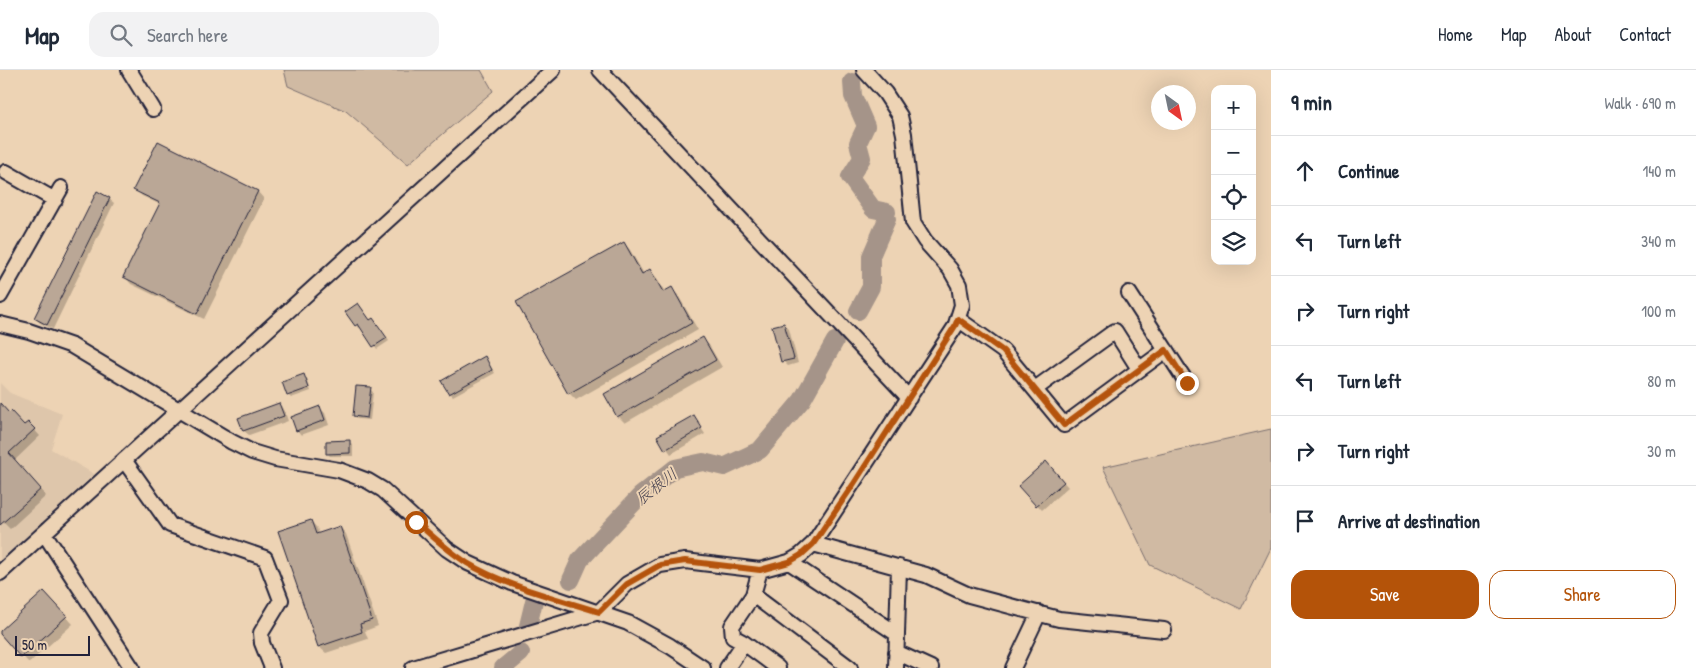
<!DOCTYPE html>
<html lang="en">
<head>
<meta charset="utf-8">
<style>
	:root { --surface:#fff; --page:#f2f2f3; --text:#1f2937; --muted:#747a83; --line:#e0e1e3; --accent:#b45309 }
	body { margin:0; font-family:"Patrick Hand","Klee One",sans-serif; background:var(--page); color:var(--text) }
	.controls { position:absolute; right:15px; top:15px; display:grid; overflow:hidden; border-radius:10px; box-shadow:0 5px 20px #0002 }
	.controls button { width:45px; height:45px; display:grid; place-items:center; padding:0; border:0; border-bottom:1px solid var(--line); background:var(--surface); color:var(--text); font:25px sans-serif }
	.compass { position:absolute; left:1151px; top:15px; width:45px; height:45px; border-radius:50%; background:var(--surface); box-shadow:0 5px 20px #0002; rotate:147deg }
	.scale { position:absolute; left:15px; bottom:12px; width:75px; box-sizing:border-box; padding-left:5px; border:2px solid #22223b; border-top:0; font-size:14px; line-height:18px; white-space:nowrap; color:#22223b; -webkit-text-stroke:4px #edd3b4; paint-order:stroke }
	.stop { position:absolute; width:15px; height:15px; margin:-11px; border:4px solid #b45309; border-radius:50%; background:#fff }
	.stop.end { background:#b45309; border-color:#fff; box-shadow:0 1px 5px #0008 }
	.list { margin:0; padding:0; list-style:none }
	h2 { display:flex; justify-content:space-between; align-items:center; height:65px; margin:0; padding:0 20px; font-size:21px }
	h2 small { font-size:16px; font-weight:400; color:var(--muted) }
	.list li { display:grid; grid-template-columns:32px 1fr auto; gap:15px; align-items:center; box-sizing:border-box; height:70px; padding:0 20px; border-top:1px solid var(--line) }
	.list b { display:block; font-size:19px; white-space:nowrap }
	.list em { font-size:16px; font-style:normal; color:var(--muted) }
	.actions { display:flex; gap:10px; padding:15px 20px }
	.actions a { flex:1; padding:11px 0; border:1px solid var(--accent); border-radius:15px; text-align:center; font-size:18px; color:var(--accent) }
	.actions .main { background:var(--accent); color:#fff }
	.icon { flex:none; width:28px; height:28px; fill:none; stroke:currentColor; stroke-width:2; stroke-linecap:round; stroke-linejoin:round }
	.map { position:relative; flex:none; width:1271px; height:598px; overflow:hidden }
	header { display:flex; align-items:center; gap:30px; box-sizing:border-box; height:70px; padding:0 25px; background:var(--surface); border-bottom:1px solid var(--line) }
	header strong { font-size:24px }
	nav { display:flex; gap:28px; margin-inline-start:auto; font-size:18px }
	.search { width:350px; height:45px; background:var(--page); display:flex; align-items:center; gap:12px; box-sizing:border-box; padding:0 18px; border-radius:15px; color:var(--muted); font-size:19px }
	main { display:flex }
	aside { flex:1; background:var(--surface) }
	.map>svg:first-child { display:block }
</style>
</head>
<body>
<header>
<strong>Map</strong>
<div class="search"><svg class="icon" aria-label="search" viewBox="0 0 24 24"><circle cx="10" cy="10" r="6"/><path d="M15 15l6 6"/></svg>Search here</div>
<nav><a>Home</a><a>Map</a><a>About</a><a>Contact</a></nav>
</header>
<main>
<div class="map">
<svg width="1271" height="598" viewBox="0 0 1271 598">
	<rect width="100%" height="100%" fill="#edd3b4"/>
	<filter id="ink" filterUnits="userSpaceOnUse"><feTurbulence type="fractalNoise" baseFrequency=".02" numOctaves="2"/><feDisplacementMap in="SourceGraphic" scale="10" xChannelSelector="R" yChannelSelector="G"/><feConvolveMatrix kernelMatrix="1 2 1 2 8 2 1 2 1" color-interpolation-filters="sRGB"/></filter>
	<g filter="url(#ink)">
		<path fill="#dec6ab" d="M0 313 10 323 62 344 51 379 94 404 0 492Z"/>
		<path fill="#d0baa3" stroke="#796e6f" d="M284 0H481L493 21 408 94 346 41 288 16Z
			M1271 359V478L1241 539 1150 495 1103 397Z"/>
		<path fill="#0003" d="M158 73 258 122 264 129 204 249 131 214 125 207 161 135 142 126 135 119Z
			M109 129 114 133 53 259 40 253 35 248Z
			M624 173 630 180 644 204 650 200 656 207 665 222 671 219 678 225 698 260 576 330 569 323Z
			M347 242 370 251 373 249 389 271 377 279 362 256 359 258Z
			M784 254 789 259 798 293 788 296 783 291Z
			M702 269 709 275 722 297 625 353 618 346Z
			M485 288 495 303 453 326 450 323Z
			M304 306 307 309 311 321 291 328 288 325Z
			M370 319 373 322 370 350 357 349 354 346Z
			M0 334 9 344 25 357 28 353 40 366 14 391 46 426 10 459 0 449Z
			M279 334 284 339 288 351 249 365 244 361Z
			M320 338 325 343 329 355 301 365 297 360Z
			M693 346 705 364 671 384 659 367Z
			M350 372 353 375V386H330L327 383Z
			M1051 398 1068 417 1042 440 1020 416Z
			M311 451 317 458 319 464 340 457 346 464 378 556 365 561 368 569 326 583 319 577Z
			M50 529 73 554 29 593 0 562Z"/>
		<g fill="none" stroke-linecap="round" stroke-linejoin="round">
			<path stroke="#a59489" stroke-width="18" d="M852 12 853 26 866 56 858 73 862 88 850 107 873 139 887 142
				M858 241 871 217V186L887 149
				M571 510 580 490 641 425 675 398 703 392 724 397 760 380 802 330 835 271
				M527 560 534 531
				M503 598 521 583"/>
		</g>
		<path fill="#baa796" stroke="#22223b" d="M158 71 258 121 197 244 123 207 160 133 133 120Z
			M97 121 110 128 47 255 34 248Z
			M624 172 642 204 650 199 663 222 672 217 692 253 568 324 516 232Z
			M358 233 370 250 373 248 387 268 373 277 358 254 355 256 345 242Z
			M784 253 794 289 781 292 772 256Z
			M703 267 716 290 617 347 604 324Z
			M485 286 492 300 449 324 441 311Z
			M304 304 309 318 287 326 282 312Z
			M356 316 371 317 367 348 353 346Z
			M0 333 9 343 11 341 24 355 28 352 35 359 9 383 41 419 0 455Z
			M279 333 284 346 243 361 238 348Z
			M320 336 325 350 296 361 291 347Z
			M694 345 702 358 665 380 657 366Z
			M350 370V383L326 384V371Z
			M1046 391 1064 412 1036 436 1018 416Z
			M311 450 316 464 340 456 372 550 360 554 362 562 318 577 278 461Z
			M44 521 67 546 21 588 0 564V561Z"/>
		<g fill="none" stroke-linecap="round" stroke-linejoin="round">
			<g stroke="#22223b" stroke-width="18">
				<path id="minor" d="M129 0 153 39
					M600 0 909 328
					M6 102 55 130
					M1129 223 1187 313
					M0 226 61 118
					M958 249 1003 281 1064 355 1166 280
					M0 254 29 261 72 276 232 372 252 382 275 389 339 400 368 411 383 420 447 479 468 493 512 513 628 553 670 576 703 598
					M1035 319 1115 261 1139 299
					M124 390 170 455 265 488 281 530 261 563 262 573 272 598
					M44 463 132 598
					M813 474 926 505 969 525 1059 549 1164 560
					M789 492 897 564
					M760 500 753 525 732 556 733 567 744 573 778 598
					M0 503 553 0
					M753 525 850 598
					M896 582 931 598
					M413 598 599 542 627 514 660 495 685 491 760 500 789 492 801 485 813 474 955 257 962 235 959 215 950 199 925 171 913 152 904 64 900 46 885 23 864 0
					M727 598 744 573
					M896 598 899 497
					M1013 598 1039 543"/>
			</g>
			<use href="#minor" stroke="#edd3b4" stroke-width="14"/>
		</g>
	</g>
	<g fill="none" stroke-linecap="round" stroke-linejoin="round" filter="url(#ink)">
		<path stroke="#b45309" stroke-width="6" d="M416 452C432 466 448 481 467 493 503 515 558 529 599 542L627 514 660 495 685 491 760 500 789 492 801 485 813 474 853 415 955 256 958 249 1003 281 1064 355 1166 280 1187 313"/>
	</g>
	<g text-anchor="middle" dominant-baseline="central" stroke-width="4" stroke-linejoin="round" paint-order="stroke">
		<g font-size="16" font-style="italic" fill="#494452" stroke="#edd3b4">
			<text transform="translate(656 416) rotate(-38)">辰根川</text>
		</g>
	</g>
</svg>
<div class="controls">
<button>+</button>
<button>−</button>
<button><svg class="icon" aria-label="locate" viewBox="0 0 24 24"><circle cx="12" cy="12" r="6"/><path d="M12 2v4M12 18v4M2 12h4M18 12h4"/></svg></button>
<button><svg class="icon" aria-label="layers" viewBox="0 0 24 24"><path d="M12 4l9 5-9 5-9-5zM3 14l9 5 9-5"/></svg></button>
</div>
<svg class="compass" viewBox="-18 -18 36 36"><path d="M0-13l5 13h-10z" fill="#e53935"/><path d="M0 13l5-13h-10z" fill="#747a83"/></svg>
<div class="scale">50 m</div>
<div class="stop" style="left:416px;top:452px"></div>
<div class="stop end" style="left:1187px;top:313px"></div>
</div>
<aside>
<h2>9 min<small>Walk · 690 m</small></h2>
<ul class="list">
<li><svg class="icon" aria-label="ahead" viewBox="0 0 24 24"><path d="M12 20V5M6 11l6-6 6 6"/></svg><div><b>Continue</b></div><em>140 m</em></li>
<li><svg class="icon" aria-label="left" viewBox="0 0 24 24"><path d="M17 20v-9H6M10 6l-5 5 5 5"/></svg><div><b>Turn left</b></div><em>340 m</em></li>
<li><svg class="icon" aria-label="right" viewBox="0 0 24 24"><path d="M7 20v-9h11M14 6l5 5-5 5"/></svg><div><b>Turn right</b></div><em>100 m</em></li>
<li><svg class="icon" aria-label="left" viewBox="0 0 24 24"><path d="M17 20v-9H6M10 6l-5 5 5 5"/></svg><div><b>Turn left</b></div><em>80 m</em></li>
<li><svg class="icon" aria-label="right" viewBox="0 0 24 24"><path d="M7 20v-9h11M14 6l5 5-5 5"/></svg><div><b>Turn right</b></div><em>30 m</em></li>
<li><svg class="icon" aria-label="arrive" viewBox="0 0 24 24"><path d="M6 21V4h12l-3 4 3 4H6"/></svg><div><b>Arrive at destination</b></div></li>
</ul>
<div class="actions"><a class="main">Save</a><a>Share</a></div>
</aside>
</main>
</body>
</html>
